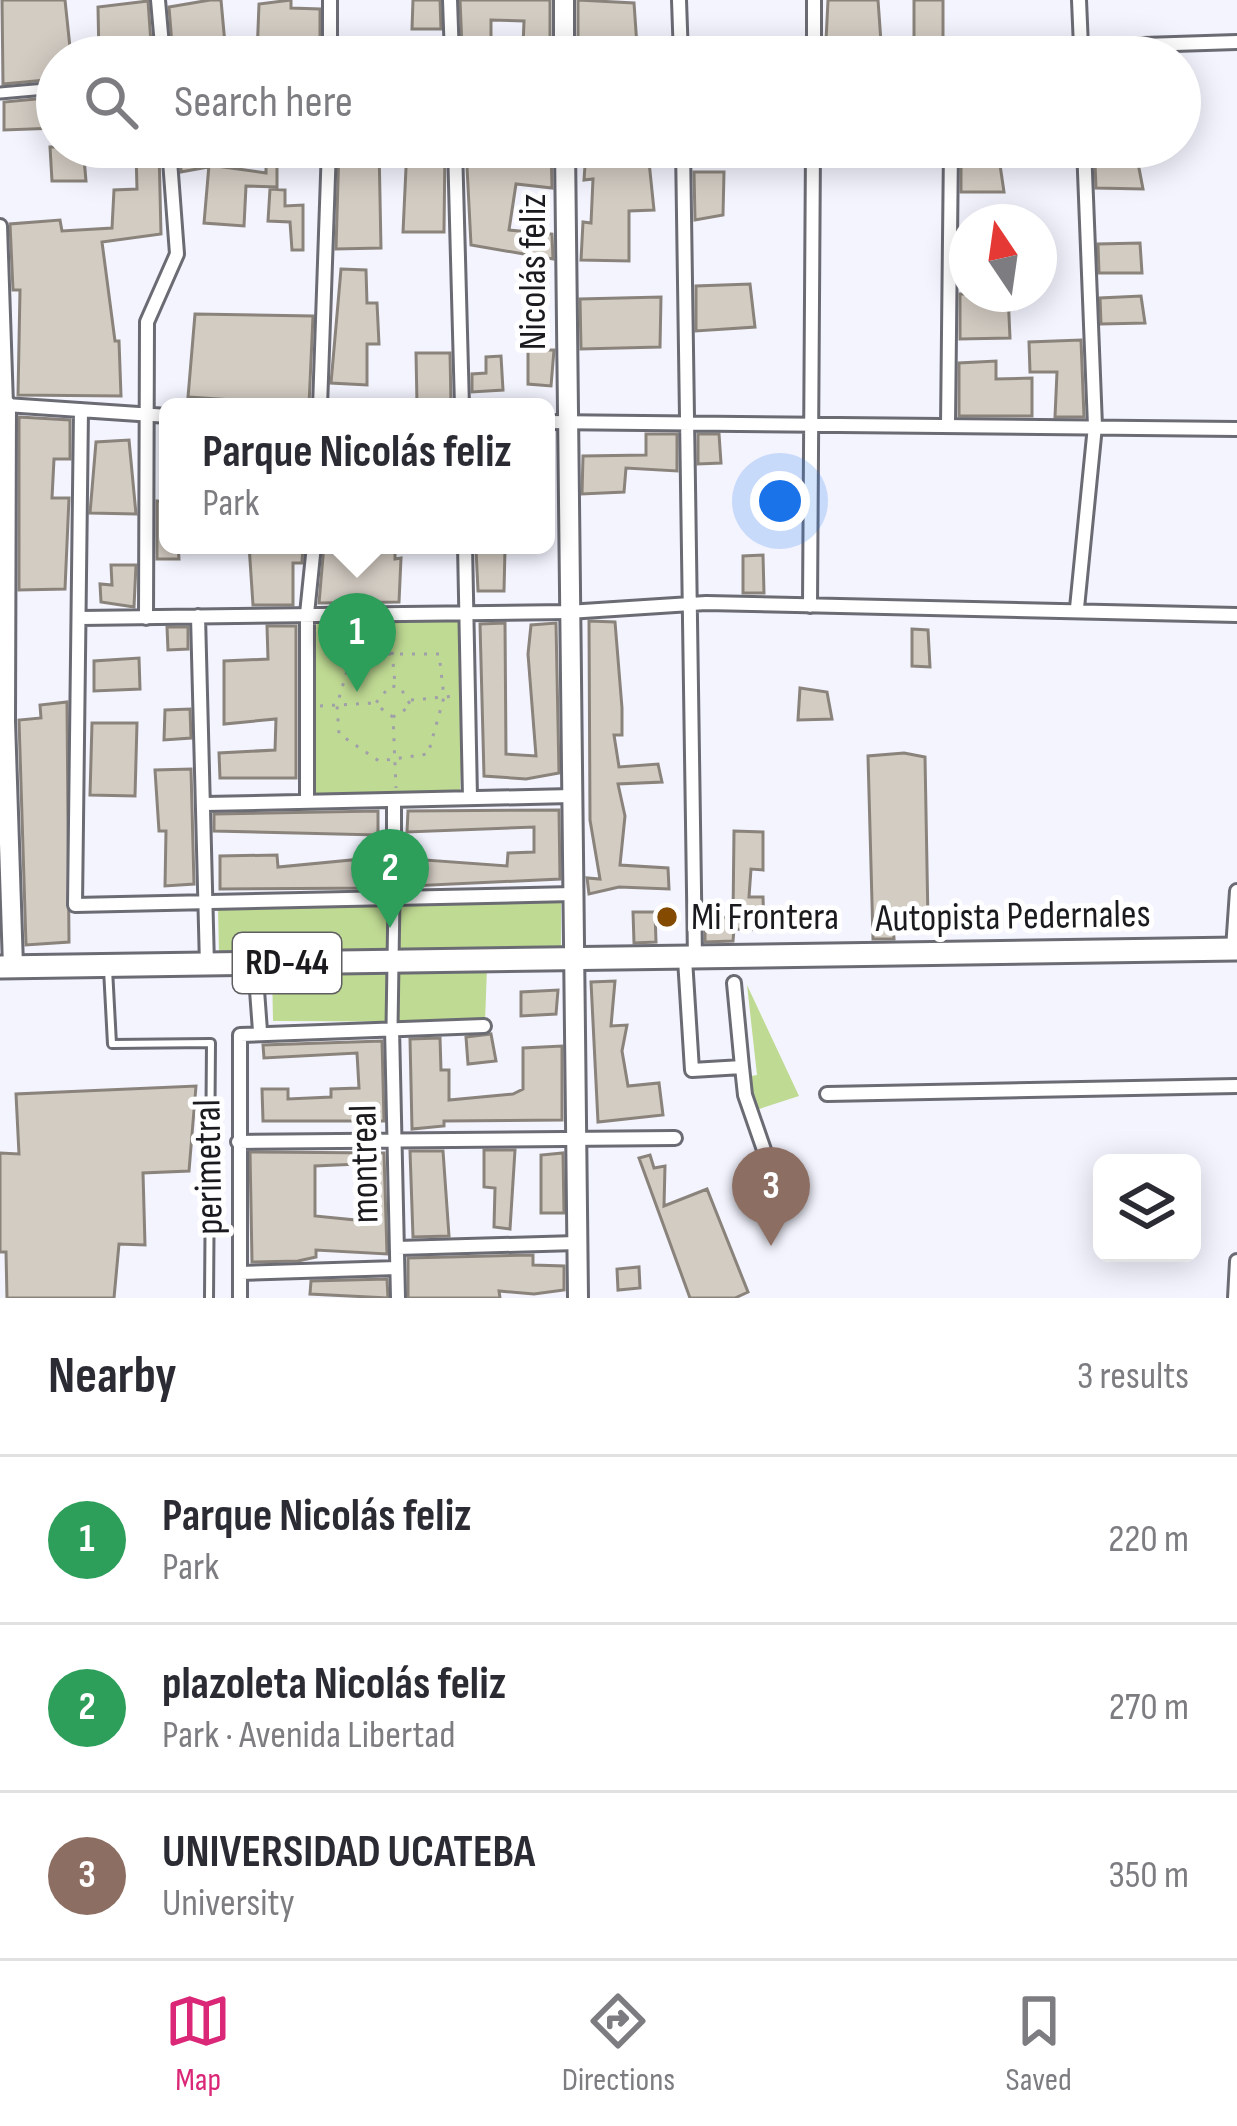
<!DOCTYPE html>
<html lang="en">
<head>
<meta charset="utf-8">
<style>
	:root { --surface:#fff; --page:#f2f2f3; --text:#2b2b33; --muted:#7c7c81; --line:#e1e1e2; --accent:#db2777 }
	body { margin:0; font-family:"Sofia Sans Condensed",sans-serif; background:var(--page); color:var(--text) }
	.controls { position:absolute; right:36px; bottom:36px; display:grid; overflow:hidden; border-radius:18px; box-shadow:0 6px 30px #0003 }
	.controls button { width:108px; height:108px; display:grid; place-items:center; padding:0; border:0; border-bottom:3px solid var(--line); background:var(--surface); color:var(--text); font:60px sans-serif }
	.compass { position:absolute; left:949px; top:204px; width:108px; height:108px; border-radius:50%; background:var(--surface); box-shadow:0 6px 30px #0003; rotate:347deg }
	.you { position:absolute; left:780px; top:501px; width:42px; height:42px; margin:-30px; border:9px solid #fff; border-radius:50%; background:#1a73e8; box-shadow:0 0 0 18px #1a73e833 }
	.badge { display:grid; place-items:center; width:78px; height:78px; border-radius:50%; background:var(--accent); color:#fff; font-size:39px; font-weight:700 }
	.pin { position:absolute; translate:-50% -99px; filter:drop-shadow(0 3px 6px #0008) }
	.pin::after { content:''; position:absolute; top:63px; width:42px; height:36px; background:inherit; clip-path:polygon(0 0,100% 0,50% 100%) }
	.popup { position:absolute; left:159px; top:398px; width:396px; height:156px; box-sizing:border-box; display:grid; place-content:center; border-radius:18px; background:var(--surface); filter:drop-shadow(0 3px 9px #0005); font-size:39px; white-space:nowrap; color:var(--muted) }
	.popup b { font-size:45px; color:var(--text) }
	.popup::after { content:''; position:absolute; left:50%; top:100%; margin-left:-24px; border:24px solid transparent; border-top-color:var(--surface) }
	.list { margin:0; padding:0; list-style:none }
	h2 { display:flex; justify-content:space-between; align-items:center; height:156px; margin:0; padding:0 48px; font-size:51px }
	h2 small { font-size:39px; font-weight:400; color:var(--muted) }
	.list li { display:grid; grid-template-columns:78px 1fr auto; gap:36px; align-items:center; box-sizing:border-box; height:168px; padding:0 48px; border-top:3px solid var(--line) }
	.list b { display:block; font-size:45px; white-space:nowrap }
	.list p { margin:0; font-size:39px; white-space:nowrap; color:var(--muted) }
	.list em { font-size:39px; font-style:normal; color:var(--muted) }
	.icon { flex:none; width:66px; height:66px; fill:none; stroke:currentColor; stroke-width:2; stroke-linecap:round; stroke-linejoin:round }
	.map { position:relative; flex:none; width:1237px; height:1298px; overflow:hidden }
	.search { position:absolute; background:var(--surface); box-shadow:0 6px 30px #0003; left:36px; right:36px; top:36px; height:132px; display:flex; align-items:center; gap:30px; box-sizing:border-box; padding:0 42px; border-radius:66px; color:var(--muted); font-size:45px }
	.sheet { height:660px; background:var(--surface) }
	nav { display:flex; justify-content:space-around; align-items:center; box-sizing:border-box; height:168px; border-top:3px solid var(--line); background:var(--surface); font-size:33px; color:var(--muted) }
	nav a { display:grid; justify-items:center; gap:6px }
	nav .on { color:var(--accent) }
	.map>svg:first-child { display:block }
</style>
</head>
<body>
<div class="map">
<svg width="1237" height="1298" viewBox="0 0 1237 1298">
	<rect width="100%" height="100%" fill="#f4f4ff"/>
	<path fill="#bfda93" d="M466 610 460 798 307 802 317 613Z
		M561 901V947L219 954 218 908Z
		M487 967 485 1022 273 1021 272 971Z
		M747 985 799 1096 753 1111 745 1077 757 1075Z"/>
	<path fill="#d3ccc3" stroke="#89837b" stroke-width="3" fill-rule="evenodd" d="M2 0H65L71 57H57V79L3 84Z
		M210 0H221L226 55 173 57 169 7Z
		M291 0V8L320 9V52L257 55 259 4Z
		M413 0H440L441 29H412Z
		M460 0H550V47H523L524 21 491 20V47H462Z
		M578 0 634 3 637 46H578Z
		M828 0H878L881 42 826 41Z
		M914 0H943V40L914 41Z
		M148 1 152 57H99L98 7Z
		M57 97V128L4 130V102Z
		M50 147H83L86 181H52Z
		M180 147H204L208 167 181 172Z
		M339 147H379L381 248 336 249Z
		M407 147H445L444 232H403Z
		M466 147H551L552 188 516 184 509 230 552 234 553 259 471 245Z
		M620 149 648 152 654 210 629 211V261L581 260 583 222 591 223 593 179 584 180 586 151 620 155Z
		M159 150 161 234 102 242 115 341H119L121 396 18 395 20 290H13L10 224 60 220 62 231 112 228 114 190 137 189 136 151Z
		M266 155 277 156V187L246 186 244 226 204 223 209 165 266 173Z
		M999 158 1004 192H961V160Z
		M1095 163H1138L1143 189 1096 188Z
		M694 172H724L723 215 695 220Z
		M270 189 285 190V206L303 205V250H292L290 222 268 221Z
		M1140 243 1142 273H1099L1098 244Z
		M341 269 366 270 367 303H377L379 344H367V385L331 383Z
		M750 284 755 327 696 331V286Z
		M960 294H1008L1010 338 960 339Z
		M1141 296 1145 323 1101 324 1100 298Z
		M661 297 660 347 581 349 580 299Z
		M195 314 313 316 309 405 188 397Z
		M1081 340 1084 417H1055L1057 372H1030L1029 342Z
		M528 350H554L551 386 528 384Z
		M416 353H450L451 404H417Z
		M501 356 503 390 472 392V374L486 373V357Z
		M996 361V379L1032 378V416H959V363Z
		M19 417 70 420V459H54L52 498H69L65 589 19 590Z
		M646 434H677V471L626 468 624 492 582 494 583 456 646 455Z
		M698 434H719L721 463 698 464Z
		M129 440 136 514 90 513 96 442Z
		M157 501 168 502V545H178L179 559H157Z
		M249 545H303L302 563H293V605H253Z
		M324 545H395V559L401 558 399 602 319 603Z
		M476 549H505L504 591H478Z
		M763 555 764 593H743V556Z
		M111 565H136L134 607 101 602 100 584 112 585Z
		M589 621 615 622 622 708V735H614L619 767 658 764 662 782 618 784 625 816 620 865 668 868 669 889 619 887 589 894 587 878 600 879 590 820Z
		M505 623 506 754 536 756 528 654 531 625 556 623 559 773 526 779 484 776 480 624Z
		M267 626H296V778H220L219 753 275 750 276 719 224 724V661L268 659Z
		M167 627H188V649L168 650Z
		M912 629 928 630 930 667 912 666Z
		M139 658 140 689 94 691V661Z
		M800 688 827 692 832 719 798 720Z
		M67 702 69 942 26 945 19 720 41 718 40 705Z
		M190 709 191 738 164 740 165 710Z
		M92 723H137L135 796 90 795Z
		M904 753 925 757 928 921 893 922 894 939H873L868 756Z
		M191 769 194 884 165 886 166 831H159L155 770Z
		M559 810 560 879 411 886 412 859 507 866 508 853 534 852V827L407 832 408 811Z
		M378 811V835L214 831V814Z
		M734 831 763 832V870L751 869 749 897H763L764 930 734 929 733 941 705 942V927L717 928V919L733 916Z
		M277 855 278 867 383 857V888L220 889V856Z
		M633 912H655L656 942 634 943Z
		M615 981 611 1026 627 1025 622 1051 628 1086 659 1083 663 1115 598 1122 591 982Z
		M558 990 556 1014 521 1016V992Z
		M491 1034 496 1061 468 1064 466 1037Z
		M440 1038 441 1070H449V1100L513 1094 523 1089V1048L562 1046V1120L444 1121V1126L412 1129 410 1039Z
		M382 1041 384 1121H263L262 1089H288V1099L331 1097V1089L359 1088 357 1053 264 1058 263 1045Z
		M196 1086 189 1171 143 1173 145 1245 119 1244 114 1298H7L6 1252H0V1153L19 1154 16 1094Z
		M484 1150H515L510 1229 494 1227 495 1188 484 1187Z
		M410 1151H443L449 1236 413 1237Z
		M250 1152 384 1153 387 1254 316 1250V1257L298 1261 252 1262ZM359 1164 356 1220 315 1216V1166Z
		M563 1153 564 1213H541V1155Z
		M650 1155 654 1168 665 1166 664 1206 707 1189 748 1292 735 1298H690L639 1158Z
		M533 1255V1265L564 1266V1290L534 1294 499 1291 500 1298H408V1258Z
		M639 1267 640 1288 618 1290 617 1269Z
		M387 1279 388 1298 310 1294 311 1281Z"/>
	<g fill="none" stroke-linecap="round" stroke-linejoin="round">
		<g stroke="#6b6b74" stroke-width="12">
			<path id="service" d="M108 969 112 1044 211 1043 209 1298"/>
		</g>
		<g stroke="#6b6b74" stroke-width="15">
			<path id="pedestrian" d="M337 57 814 54
				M0 93 57 88
				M392 1028 394 897"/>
		</g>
		<g stroke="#6b6b74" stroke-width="18">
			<path id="minor" d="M158 0 163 57
				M450 0 452 57
				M679 0 681 57
				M1079 0 1081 47 1237 42
				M814 54 1081 47V57
				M330 57V0
				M814 57V0
				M455 147 462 407
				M683 147 695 958
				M0 226 6 405 168 416
				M320 407 329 147
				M81 410 75 905 573 894
				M546 422 1237 429
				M948 425 951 147
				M465 545 470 798
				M810 606 813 147
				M1077 608 1095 426 1084 147
				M198 616 207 965
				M80 618 568 612 706 603 1237 615
				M146 618 147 322 177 254 169 147
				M307 802V614L314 545
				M205 804 572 796
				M394 897V800
				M1233 949 1237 891
				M685 959 692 1070 742 1067 734 983
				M255 963 260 1031
				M392 1028 398 1298
				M742 1067 745 1095 772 1173
				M827 1094 1237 1086
				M238 1142 675 1138
				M397 1248 577 1243
				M240 1273 397 1268
				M240 1298V1035L484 1026
				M1235 1298 1237 1261"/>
		</g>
		<g stroke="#6b6b74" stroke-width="24">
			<path id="secondary" d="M564 0V57
				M565 147 578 1298
				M0 405H6L5 721 13 966"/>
		</g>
		<g stroke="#6b6b74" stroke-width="27">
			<path id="primary" d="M0 967 1237 949"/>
		</g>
		<path stroke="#a0a0a8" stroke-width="3" stroke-dasharray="3 9" stroke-linecap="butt" d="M390 628 395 684
			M352 654H439L444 697 428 754 379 761 339 734 337 705Z
			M411 700 455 696
			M320 706 374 703
			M393 717 375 704 390 686 400 687 411 706 393 717 396 788"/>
		<use href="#service" stroke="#fff" stroke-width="6"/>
		<use href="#pedestrian" stroke="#fff" stroke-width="9"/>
		<use href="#minor" stroke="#fff" stroke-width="12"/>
		<use href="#secondary" stroke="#fff" stroke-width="18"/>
		<use href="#primary" stroke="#fff" stroke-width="21"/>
	</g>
	<circle fill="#834a00" stroke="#fff" stroke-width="4.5" cx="667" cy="917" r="12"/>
	<g text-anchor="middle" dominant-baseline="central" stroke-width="10" stroke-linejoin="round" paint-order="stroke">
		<rect fill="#fff" stroke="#5f5f62" stroke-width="3" x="233" y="933" width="108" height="60" rx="9"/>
		<g font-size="36" font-weight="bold" fill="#1b1b1f">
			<text x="287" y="963">RD-44</text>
		</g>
		<g font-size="39" fill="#1b1b1f" stroke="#fff">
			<text transform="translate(533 272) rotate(-90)">Nicolás feliz</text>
			<text transform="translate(1013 917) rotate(-1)">Autopista Pedernales</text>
			<text transform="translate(365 1164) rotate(-91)">montreal</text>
			<text transform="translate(209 1167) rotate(-91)">perimetral</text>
		</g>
		<g font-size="39" fill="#1b1b1f" stroke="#fff" text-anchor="start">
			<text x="691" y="917">Mi Frontera</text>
		</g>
	</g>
</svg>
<div class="controls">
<button><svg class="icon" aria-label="layers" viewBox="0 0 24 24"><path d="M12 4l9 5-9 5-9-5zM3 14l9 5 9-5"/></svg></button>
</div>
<svg class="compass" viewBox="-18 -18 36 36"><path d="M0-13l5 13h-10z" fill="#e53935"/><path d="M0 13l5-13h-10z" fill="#7c7c81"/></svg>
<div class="you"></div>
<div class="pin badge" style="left:357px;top:692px;background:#2e9e5b">1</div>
<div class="popup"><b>Parque Nicolás feliz</b>Park</div>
<div class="pin badge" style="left:390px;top:928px;background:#2e9e5b">2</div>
<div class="pin badge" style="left:771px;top:1246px;background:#8d6e63">3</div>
<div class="search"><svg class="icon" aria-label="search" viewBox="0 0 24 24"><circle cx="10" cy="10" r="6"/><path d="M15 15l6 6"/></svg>Search here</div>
</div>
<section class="sheet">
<h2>Nearby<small>3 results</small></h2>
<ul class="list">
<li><span class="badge" style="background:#2e9e5b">1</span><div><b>Parque Nicolás feliz</b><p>Park</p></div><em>220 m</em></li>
<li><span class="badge" style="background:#2e9e5b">2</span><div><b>plazoleta Nicolás feliz</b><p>Park · Avenida Libertad</p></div><em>270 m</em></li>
<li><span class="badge" style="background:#8d6e63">3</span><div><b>UNIVERSIDAD UCATEBA</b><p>University</p></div><em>350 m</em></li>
</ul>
</section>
<nav>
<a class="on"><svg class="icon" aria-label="map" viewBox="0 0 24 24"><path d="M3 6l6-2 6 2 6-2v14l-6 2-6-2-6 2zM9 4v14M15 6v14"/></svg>Map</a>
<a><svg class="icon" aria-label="directions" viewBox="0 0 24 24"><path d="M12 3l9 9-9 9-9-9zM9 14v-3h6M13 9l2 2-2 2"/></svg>Directions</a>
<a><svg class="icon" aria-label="saved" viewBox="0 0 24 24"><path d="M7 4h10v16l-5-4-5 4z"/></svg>Saved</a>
</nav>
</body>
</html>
